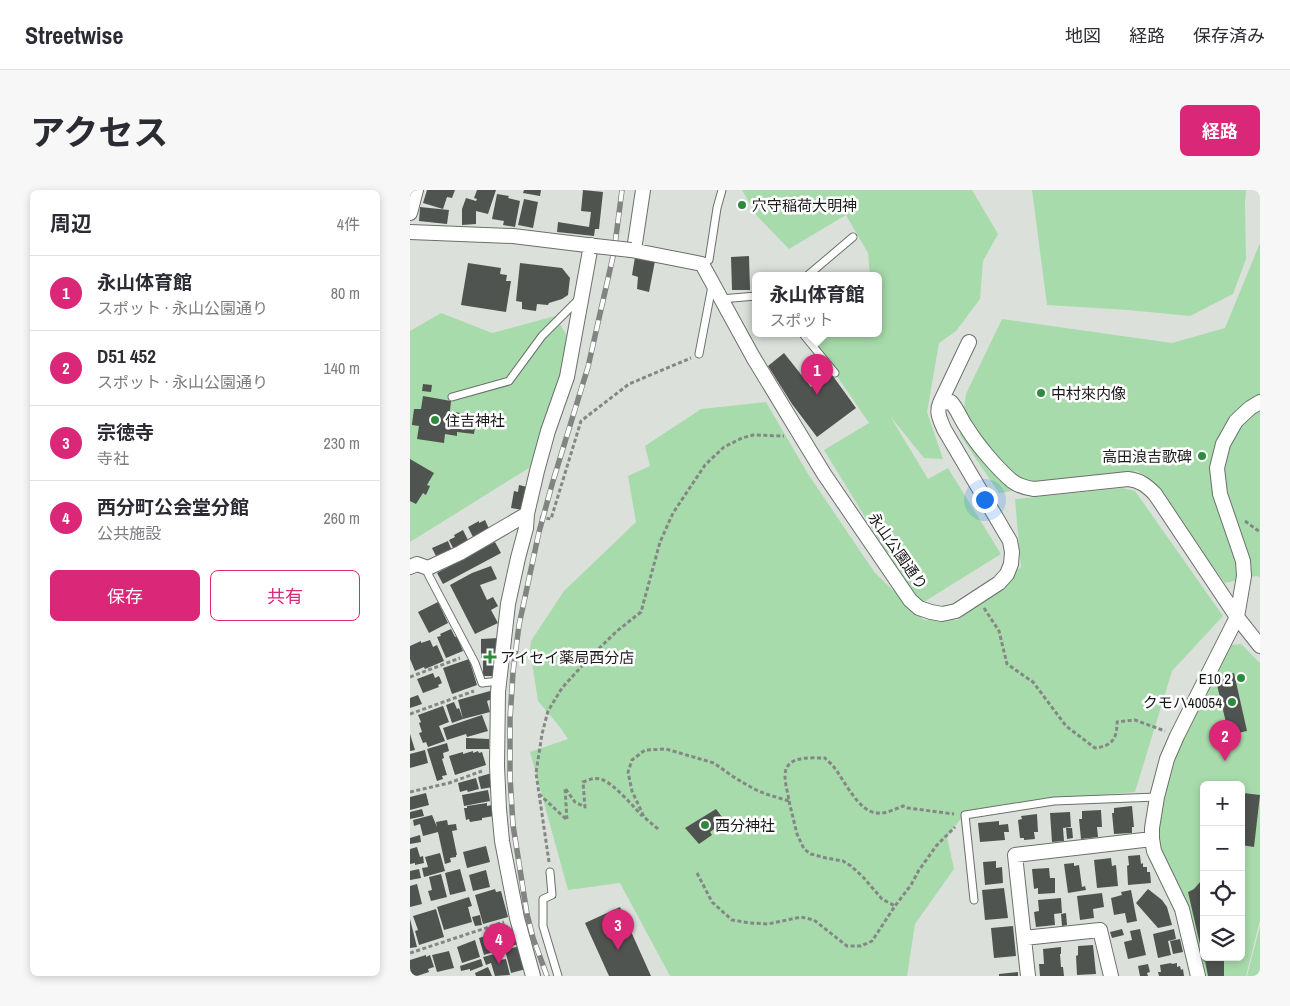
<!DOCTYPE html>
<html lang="ja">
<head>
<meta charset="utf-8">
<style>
	:root { --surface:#fff; --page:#f7f7f7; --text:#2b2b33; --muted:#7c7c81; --line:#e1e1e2; --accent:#db2777 }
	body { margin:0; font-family:"Archivo Narrow","Noto Sans JP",sans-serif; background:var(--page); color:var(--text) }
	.controls { position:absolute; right:15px; bottom:15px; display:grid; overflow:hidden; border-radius:8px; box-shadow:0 2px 8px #0003 }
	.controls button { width:45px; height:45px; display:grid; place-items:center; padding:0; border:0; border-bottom:1px solid var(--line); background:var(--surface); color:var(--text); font:25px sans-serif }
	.you { position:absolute; left:574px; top:309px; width:18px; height:18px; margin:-12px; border:4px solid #fff; border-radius:50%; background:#1a73e8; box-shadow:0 0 0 8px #1a73e833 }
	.badge { display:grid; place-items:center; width:32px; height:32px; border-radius:50%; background:var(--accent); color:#fff; font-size:16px; font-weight:700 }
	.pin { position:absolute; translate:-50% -41px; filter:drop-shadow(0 1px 2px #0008) }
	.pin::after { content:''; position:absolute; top:26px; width:18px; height:15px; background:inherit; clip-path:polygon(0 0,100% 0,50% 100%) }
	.popup { position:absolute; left:342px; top:82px; width:130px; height:65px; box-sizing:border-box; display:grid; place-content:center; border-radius:8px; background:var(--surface); filter:drop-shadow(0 1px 4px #0005); font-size:16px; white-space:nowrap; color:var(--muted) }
	.popup b { font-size:19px; color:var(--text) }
	.popup::after { content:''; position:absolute; left:50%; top:100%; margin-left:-10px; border:10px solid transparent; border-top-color:var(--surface) }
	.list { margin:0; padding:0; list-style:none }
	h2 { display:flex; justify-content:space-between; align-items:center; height:65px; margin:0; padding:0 20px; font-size:21px }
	h2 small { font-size:16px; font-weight:400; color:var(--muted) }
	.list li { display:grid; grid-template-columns:32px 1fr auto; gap:15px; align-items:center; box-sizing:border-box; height:75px; padding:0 20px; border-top:1px solid var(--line) }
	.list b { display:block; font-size:19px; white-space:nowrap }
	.list p { margin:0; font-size:16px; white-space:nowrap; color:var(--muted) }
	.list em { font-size:16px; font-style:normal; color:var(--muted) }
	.actions { display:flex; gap:10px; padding:15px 20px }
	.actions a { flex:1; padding:11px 0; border:1px solid var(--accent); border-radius:8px; text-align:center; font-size:18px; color:var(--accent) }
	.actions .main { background:var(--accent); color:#fff }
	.icon { flex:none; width:28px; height:28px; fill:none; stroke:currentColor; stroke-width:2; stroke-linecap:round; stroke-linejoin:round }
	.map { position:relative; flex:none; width:850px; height:786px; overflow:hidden; border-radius:8px }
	header { display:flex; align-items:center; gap:30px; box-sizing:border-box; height:70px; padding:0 25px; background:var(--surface); border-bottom:1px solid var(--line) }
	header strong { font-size:24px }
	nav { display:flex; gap:28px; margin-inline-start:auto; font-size:18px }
	.intro { display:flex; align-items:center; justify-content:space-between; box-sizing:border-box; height:120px; padding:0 30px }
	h1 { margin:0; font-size:35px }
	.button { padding:12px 22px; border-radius:8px; background:var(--accent); color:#fff; font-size:18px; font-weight:700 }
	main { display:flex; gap:30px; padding:0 30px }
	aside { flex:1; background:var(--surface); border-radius:8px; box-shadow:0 2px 8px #0003 }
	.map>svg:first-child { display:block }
</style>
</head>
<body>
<header>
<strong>Streetwise</strong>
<nav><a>地図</a><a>経路</a><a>保存済み</a></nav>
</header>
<div class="intro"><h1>アクセス</h1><a class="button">経路</a></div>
<main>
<aside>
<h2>周辺<small>4件</small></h2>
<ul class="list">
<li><span class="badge">1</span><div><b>永山体育館</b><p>スポット · 永山公園通り</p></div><em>80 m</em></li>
<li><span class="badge">2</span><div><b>D51 452</b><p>スポット · 永山公園通り</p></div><em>140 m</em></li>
<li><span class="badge">3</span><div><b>宗徳寺</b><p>寺社</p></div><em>230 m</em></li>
<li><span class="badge">4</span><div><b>西分町公会堂分館</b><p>公共施設</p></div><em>260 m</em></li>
</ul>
<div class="actions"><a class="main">保存</a><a>共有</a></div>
</aside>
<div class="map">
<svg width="850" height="786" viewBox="0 0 850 786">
	<rect width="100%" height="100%" fill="#dbe0db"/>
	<path fill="#a8dbab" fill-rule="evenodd" d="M332 0H562L588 44 573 71 570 109 546 141 529 153 517 222 533 269 514 268 480 226 518 289 538 278 591 364 509 415 414 260 459 233 403 151 412 144H468V86H460L458 63 436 25 379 59 347 26Z
		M622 0H836L835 13 836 69 823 104 780 126 718 120 637 115Z
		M850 53V387L846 386 815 393 728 281 589 303 550 245 556 204 592 129 762 153 815 138Z
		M31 123 82 143 145 126 165 159 146 219 119 278 0 352V141Z
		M356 212 398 284 465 383 514 430H548L611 377 605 309 712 298 725 301 813 426 762 481 725 602 602 613 555 623 537 647 544 679 505 734 497 786H260L210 693 158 700 120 562 158 549 150 537 128 511 120 460 121 451 154 401 226 332 218 286 240 276 235 256 291 219Z
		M831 454 850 473V730L836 786H794L754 670 750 656 748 643 751 619 766 567 777 539 822 455ZM794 595H831V767H794Z
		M850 736V786H837Z"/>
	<path fill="#505450" d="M17 0H45L42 8 37 7 33 19 13 13Z
		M67 0H86L78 24 66 21V34L52 35V19L56 8 66 11 67 9 64 8Z
		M114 0H131L130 6 113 3Z
		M173 0 193 2 189 39H185L184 46 147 42 148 32 179 37 181 22 171 21Z
		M87 4 99 6 98 8 110 11 105 37 93 35 94 31 82 29Z
		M114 9 128 12 123 38 108 35Z
		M10 17 39 20 37 34 9 31Z
		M339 66 340 100H322L321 67Z
		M225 67 245 71 239 102 227 99 228 87 222 85Z
		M58 73 91 78 90 84 97 85 96 91H101L96 122 51 115Z
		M110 73 152 78 160 88 158 105 152 109 139 113 138 115 127 114 126 121 112 119V112L106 111Z
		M374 163 401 197 420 182 446 218 407 247 382 214 358 176Z
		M13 194 22 195 21 202 12 201Z
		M13 206 41 211 40 221 50 223V227L66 230 64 244 47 242V246L35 244 34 253 7 249 9 236 2 235V234L4 219H11Z
		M0 269 24 283 17 295 20 296 16 305 13 303 6 314 0 311Z
		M109 295 117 297 113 320 101 318 104 301 108 302Z
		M75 330 80 341 64 349 58 337 69 331V333Z
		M53 340 59 352 44 360 39 350 45 347 44 345Z
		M38 351 42 361 27 368 22 358Z
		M85 352 91 363 33 394 27 383Z
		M81 376 87 389 70 395 77 410 83 407 88 416 81 420 88 433 65 444 40 395 62 383Z
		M28 412 38 433 19 443 8 422Z
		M41 439 45 447 47 446 53 461 36 468 27 447 31 446 30 444Z
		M89 448 84 486H73V468H71V449Z
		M20 450 23 457 27 455 34 471 15 479 14 477 5 481 0 469V456L11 451V453Z
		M59 469 67 495 42 504 33 478Z
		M23 483 25 488 29 486 32 493 28 495 29 497 13 503 7 489Z
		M824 483 837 541 819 545 807 495 808 487Z
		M80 501 82 509 77 511 80 522 53 529 48 510Z
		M8 505 12 514 0 518V508Z
		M44 512 47 519 49 518 53 529 42 533 36 515Z
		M33 516 39 532 29 536 35 551 18 557 16 552 13 553 9 543 12 542 9 533 11 532 8 525Z
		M72 525 78 541 57 547 56 544 37 550 33 538Z
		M0 544 5 560 0 561Z
		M56 548 79 549V559H56Z
		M37 553 39 561 33 563 34 568 32 569 37 585 32 586 33 589 27 591 17 559Z
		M15 560 18 573 0 578V564Z
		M63 561V563L68 561 69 563 72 562 76 575 45 585 39 566 53 562V564Z
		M82 583 83 597 71 599 68 587Z
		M66 588 69 599 58 602 57 600 50 602 48 593Z
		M78 600 80 611 54 616 52 605Z
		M16 603 19 615 0 620V607Z
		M833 603 850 605 844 657 831 655V608Z
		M77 613V616L82 615 84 626 72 628V630L60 632 59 629 56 630 54 618H57V616Z
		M722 616 724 637H722V643L704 644 702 623H704V618Z
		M12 619 14 626 0 629V622Z
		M306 619 315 631 300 642 302 645 289 654 275 638Z
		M691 620 692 637H687L688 647 671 649 669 629H672V621Z
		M660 622 661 637 653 638 654 651 642 652 640 623Z
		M627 624 628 642H624L625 649 614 650V648H610L608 630 612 629 611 626Z
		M22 625 27 637 26 632 37 630 38 635 46 634 47 640 42 641 47 665H46V667L40 668 41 672 35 674 28 642 13 646 10 634 4 636 3 630Z
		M589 631V635L598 634 599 642H594L595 650 570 652 568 633Z
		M656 638H662L663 648 657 649Z
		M10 645 11 652 0 654V648Z
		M76 656 80 672 57 678 53 662Z
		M7 657 10 667 13 666 14 673 5 675V673L0 674V659Z
		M30 663 35 681 14 687 12 678 18 677 15 667Z
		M730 665 731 674 733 673V677H737V682H740L741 693 718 695 717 676 719 675 718 666Z
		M701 668 702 676 706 675 708 696 687 698 684 670Z
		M586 671V678L592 677 593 693 575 695 573 672Z
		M790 672H794V767H814V786H798L795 771 794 772 778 702 784 699 791 691 794 683Z
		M664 673V676L669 675 672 697 675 696 676 700 658 703 654 674Z
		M639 678 640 688H645V703L628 704V698L624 699 622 679Z
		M9 679 11 688 0 690V681Z
		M50 679 56 701 40 705 35 683Z
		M76 680 80 697 63 701 59 685Z
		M31 684 37 707 21 711 18 701 22 700 19 687Z
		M7 694 12 714 0 717V696Z
		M594 698 598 728 575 730 572 700Z
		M85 699 86 702 91 701 98 727 73 734 65 705Z
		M738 699 752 710 757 717 762 735 748 738 726 713Z
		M721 700 727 731 717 733 715 723 704 725 701 708 712 705 711 702Z
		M692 703 694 717 683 719 684 728 670 730 667 706Z
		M59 707 62 716 58 717 62 732 34 740 27 717Z
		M651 708 652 723 644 724 645 735 626 737 624 722 629 721 628 710Z
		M210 717 241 786H199L175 733Z
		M26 719 34 747 9 755 5 741 8 740 3 726Z
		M656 723 657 735 652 736 651 724Z
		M70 725 72 735 65 736 62 727Z
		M0 729 7 757 0 758Z
		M603 736 606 766 584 768 581 738Z
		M104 738 108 754 96 758 91 742Z
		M712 739 714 745 702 748 700 742Z
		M730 739 736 765 718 769 714 752 722 750 720 741Z
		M764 739 766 749 758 751 761 765 748 768 743 744Z
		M85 743 89 753 85 756 86 761 74 765 69 748Z
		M770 749 773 762 763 764 760 751Z
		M65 750 70 767 52 773 47 757Z
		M683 755 686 784 667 785 666 766 668 765V756Z
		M110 756 116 779 101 783 95 760Z
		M651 757V764H650L651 777H653L654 786H630L629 774H634L633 759Z
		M39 761 44 778 27 782 22 765Z
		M88 763 90 770 96 769 100 785 85 786 81 773 76 775 73 767Z
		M16 765V767L20 765 24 777 18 779 19 782 7 786H0V770Z
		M71 769 73 776 60 781V779L51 781 50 776Z
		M761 773 762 774 767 773V777L770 776 771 780 773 779 774 786H749L748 782H751L750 775Z
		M738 774 740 782 737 783 738 786H730L728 776Z
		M78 777 82 786H66L65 783Z
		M608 782V786H589V784Z"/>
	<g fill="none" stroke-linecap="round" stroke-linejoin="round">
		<g stroke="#6b706b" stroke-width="9">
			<path id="lane" d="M292 74 299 70 307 18 312 0
				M397 86 443 47
				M311 109 346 106
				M393 144 425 183
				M289 164 302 96
				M42 207 99 191 132 146 169 109
				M18 378V384L65 473 72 493 89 491
				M140 682 142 705 133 709V736L148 786
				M564 710 555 625 644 611 747 607"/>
		</g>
		<g stroke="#6b706b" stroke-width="16">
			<path id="street" d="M0 23 6 0
				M0 42 103 46 185 56
				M221 60 292 74 343 167 386 238 414 284 500 410 509 418 521 422 532 424 546 421 589 393 597 384 601 374 602 362 600 351 534 239C530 229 526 223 530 213L541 212C548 220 551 230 557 238 568 256 587 278 602 291 609 296 616 298 624 299L718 289C730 290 737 296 745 304L827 427 850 456
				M224 60 233 0
				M530 213 559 152
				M0 377 7 374 18 378 50 363 117 324
				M614 748 690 740 701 786
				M123 786 107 728 92 651 89 619 87 576 88 502 98 414 108 368 116 338 117 324 127 281 138 241 157 187 181 55
				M618 786 605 665 742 649
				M788 786 772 719 744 661 742 649V638L747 607 757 569 767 546 827 427 834 386 833 371 810 304 807 278 813 254 826 231 840 218 850 212"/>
		</g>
		<path stroke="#848884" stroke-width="3" stroke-dasharray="4 2.5" stroke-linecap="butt" d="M130 327 141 329 171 231 219 194 281 168
			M835 331 850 342
			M574 418 589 441 597 474 623 492 656 536 685 558C702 556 707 549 707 532L725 530 755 541
			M0 487 50 468
			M0 524 64 501
			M0 602 39 593 72 581
			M129 604 157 630 155 598 165 612 175 617 173 592C180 589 186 587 193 590 205 595 223 616 232 626
			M379 611 387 644 394 659 401 664 416 668 433 671 441 676 453 687 472 709 485 716
			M248 639 234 627 222 601 218 582 222 570 235 560 256 559 304 573 322 586 344 599 356 604 379 611C378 603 375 594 375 586 375 565 400 568 415 568 417 571 421 573 423 576 434 589 448 622 467 623 476 624 485 619 493 616L498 618 544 624
			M139 672 126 583 132 544 138 521 152 498 180 467 207 441 231 422 250 352 263 323 295 275 314 257 332 248 343 245 374 246
			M287 683 302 712 322 730 340 733 358 734 391 727 404 730 437 756H451L462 751 485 716 501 695 509 680 527 655 545 637
			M0 763 94 732"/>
		<use href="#lane" stroke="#fff" stroke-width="7"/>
		<use href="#street" stroke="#fff" stroke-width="14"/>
		<g stroke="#818481" stroke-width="5.5">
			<path id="rail" d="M137 786 123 748 117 724 103 635 100 587V529L103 482 109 435 129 342 143 291 178 177 204 62 212 0"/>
		</g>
		<use href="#rail" stroke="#fff" stroke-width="4" stroke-dasharray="11" stroke-linecap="butt"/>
		<g stroke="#6b706b" stroke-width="16" stroke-linecap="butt">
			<path id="street-bridge" d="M185 56 221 60"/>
		</g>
		<use href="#street-bridge" stroke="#fff" stroke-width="14"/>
	</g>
	<g fill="#2e8b3d" stroke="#fff" stroke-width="2">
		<circle cx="332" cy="15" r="5"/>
		<circle cx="631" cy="203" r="5"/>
		<circle cx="25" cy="230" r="5"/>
		<circle cx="792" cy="266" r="5"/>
		<path d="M77.5 459.5h5v5h5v5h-5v5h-5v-5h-5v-5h5z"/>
		<circle cx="831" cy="488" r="5"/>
		<circle cx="822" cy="512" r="5"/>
		<circle cx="295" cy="635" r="5"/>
	</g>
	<g text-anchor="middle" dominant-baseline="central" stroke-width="5" stroke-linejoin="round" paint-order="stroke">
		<g font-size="15" fill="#181918" stroke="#fff" text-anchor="start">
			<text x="342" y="15">穴守稲荷大明神</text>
			<text x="641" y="203">中村來内像</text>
			<text x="35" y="230">住吉神社</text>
			<text x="782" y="266" text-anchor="end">高田浪吉歌碑</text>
			<text x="90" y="467">アイセイ薬局西分店</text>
			<text x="821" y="488" text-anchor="end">E10 2</text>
			<text x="812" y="512" text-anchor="end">クモハ40054</text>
			<text x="305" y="635">西分神社</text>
		</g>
		<g font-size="15" fill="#181918" stroke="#fff">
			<text transform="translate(488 361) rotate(55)">永山公園通り</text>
		</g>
	</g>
</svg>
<div class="controls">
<button>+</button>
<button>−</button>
<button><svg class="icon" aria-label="locate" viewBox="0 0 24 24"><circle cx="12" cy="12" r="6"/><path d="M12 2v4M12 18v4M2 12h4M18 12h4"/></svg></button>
<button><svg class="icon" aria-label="layers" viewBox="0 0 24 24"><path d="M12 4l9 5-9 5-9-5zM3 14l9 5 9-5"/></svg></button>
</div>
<div class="you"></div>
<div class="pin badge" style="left:407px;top:205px">1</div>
<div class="popup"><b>永山体育館</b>スポット</div>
<div class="pin badge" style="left:815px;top:571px">2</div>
<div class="pin badge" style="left:208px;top:760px">3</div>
<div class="pin badge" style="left:89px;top:774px">4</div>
</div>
</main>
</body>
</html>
